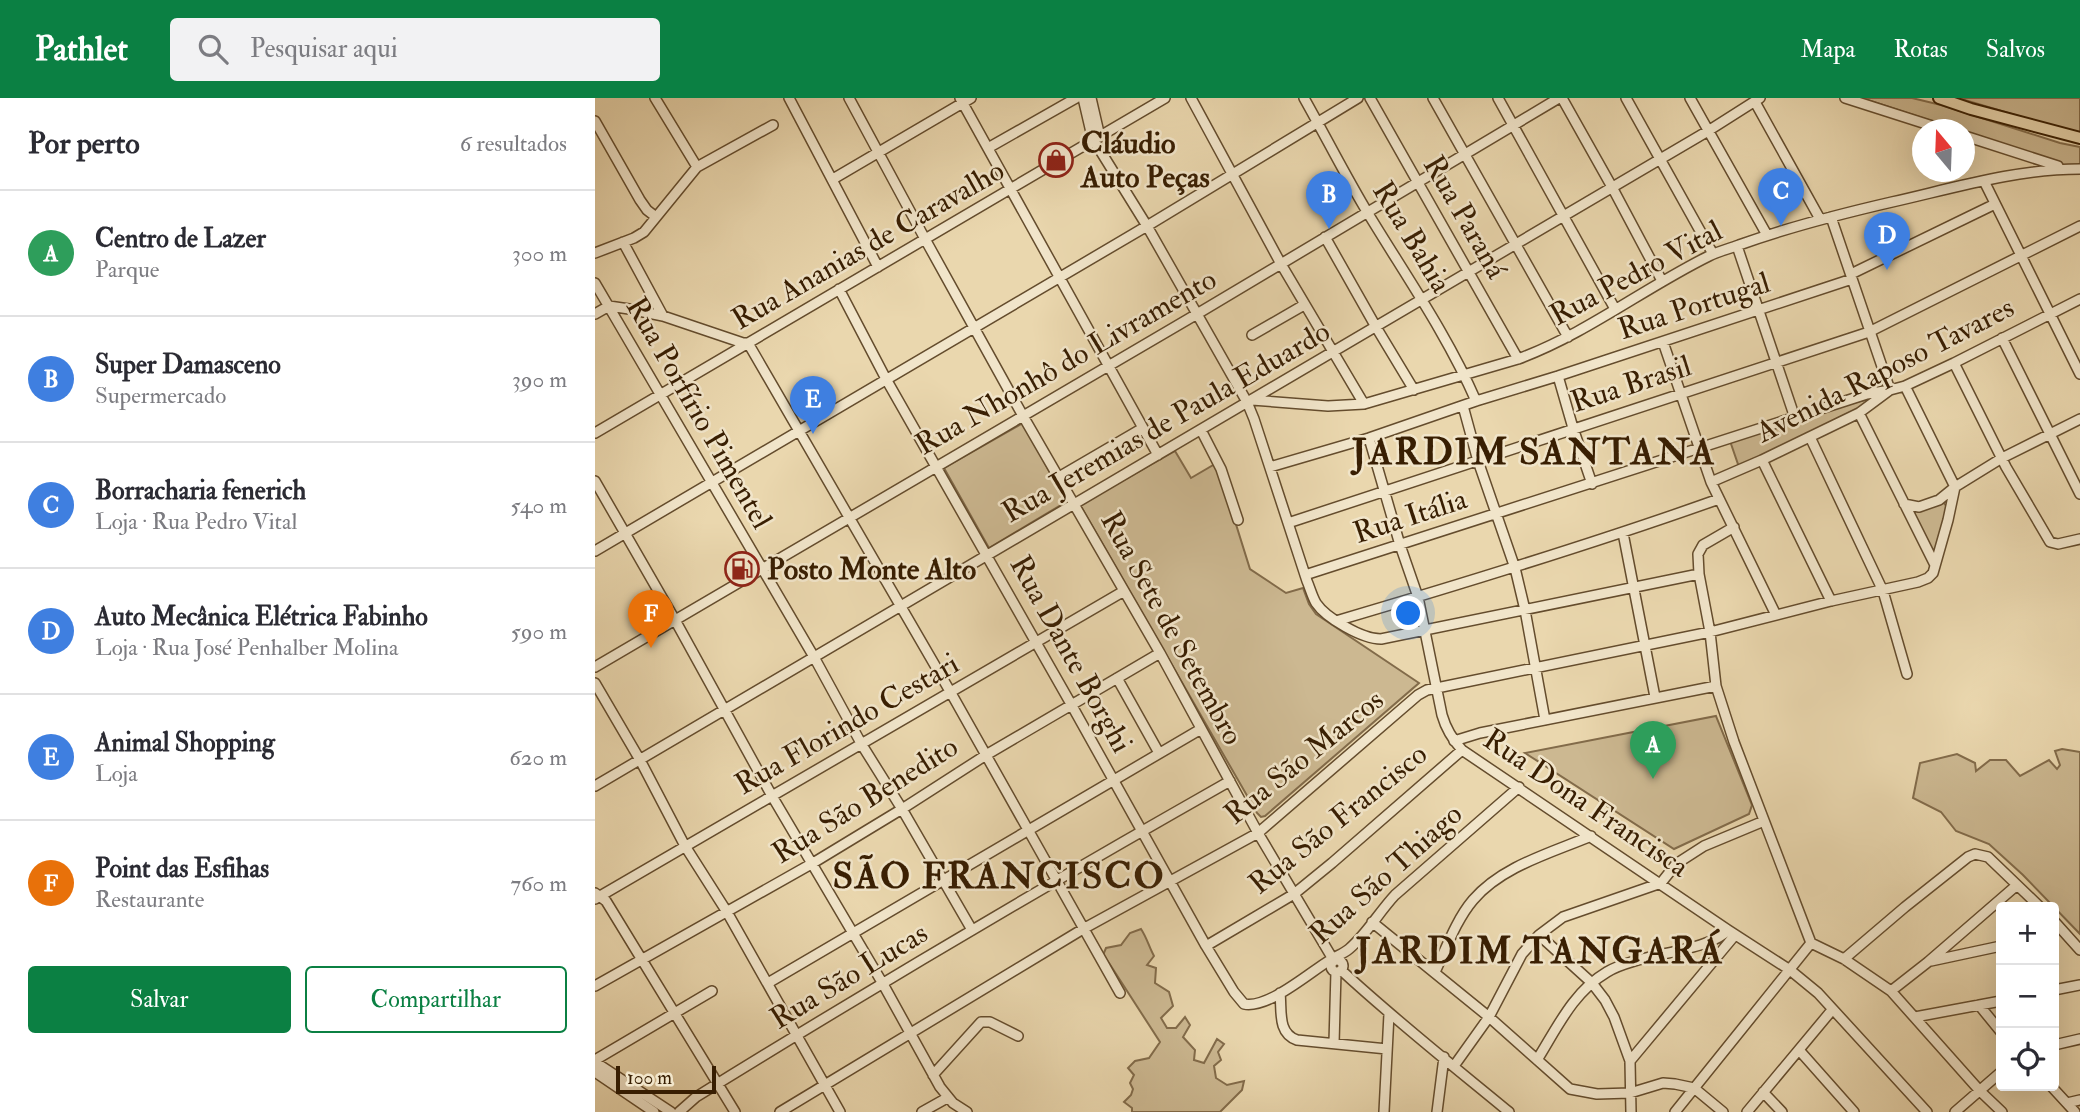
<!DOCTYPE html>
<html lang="pt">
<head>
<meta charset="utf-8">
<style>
	:root { --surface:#fff; --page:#f2f2f3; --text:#2b2b33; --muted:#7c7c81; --line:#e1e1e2; --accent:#0b8043 }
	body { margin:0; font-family:"IM FELL Double Pica",serif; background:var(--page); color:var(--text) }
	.controls { position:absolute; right:21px; bottom:21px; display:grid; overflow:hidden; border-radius:7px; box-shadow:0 7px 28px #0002 }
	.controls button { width:63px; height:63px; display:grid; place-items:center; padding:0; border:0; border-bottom:2px solid var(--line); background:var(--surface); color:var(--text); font:35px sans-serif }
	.compass { position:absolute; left:1317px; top:21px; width:63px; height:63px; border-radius:50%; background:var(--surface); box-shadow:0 7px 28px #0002; rotate:341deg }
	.scale { position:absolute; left:21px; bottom:18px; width:100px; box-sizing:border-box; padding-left:7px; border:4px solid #381e02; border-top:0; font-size:19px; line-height:24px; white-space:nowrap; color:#381e02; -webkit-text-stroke:5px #f1e5ca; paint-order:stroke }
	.you { position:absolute; left:814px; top:516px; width:24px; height:24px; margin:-18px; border:5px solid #fff; border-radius:50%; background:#1a73e8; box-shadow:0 0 0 10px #1a73e833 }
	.badge { display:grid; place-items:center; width:46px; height:46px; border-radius:50%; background:var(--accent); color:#fff; font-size:23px; font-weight:700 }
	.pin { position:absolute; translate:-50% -58px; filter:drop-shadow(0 2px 4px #0008) }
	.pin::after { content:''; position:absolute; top:37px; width:24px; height:21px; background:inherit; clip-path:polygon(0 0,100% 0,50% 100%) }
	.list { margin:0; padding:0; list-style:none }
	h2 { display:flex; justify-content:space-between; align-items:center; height:91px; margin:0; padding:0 28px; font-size:30px }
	h2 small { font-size:23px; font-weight:400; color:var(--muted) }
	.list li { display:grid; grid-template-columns:46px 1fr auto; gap:21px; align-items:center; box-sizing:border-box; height:126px; padding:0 28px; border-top:2px solid var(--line) }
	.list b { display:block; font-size:26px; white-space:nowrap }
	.list p { margin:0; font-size:23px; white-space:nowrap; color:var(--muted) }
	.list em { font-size:23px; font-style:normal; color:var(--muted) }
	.actions { display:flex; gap:14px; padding:21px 28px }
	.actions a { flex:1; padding:16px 0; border:2px solid var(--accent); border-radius:7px; text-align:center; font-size:24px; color:var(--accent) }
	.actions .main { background:var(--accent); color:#fff }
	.icon { flex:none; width:38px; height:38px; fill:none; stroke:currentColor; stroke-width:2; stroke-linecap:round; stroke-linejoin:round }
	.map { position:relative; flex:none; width:1485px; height:1014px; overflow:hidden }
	header { display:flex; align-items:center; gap:42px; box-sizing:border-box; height:98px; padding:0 35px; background:var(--accent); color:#fff }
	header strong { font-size:33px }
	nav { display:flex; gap:38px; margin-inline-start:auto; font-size:24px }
	.search { width:490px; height:63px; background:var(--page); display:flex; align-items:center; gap:18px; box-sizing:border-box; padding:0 24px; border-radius:7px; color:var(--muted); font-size:26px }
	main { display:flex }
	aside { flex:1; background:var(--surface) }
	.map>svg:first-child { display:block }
</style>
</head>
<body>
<header>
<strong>Pathlet</strong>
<div class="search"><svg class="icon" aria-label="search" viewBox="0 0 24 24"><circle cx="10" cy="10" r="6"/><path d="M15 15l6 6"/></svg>Pesquisar aqui</div>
<nav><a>Mapa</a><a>Rotas</a><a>Salvos</a></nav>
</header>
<main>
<aside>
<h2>Por perto<small>6 resultados</small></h2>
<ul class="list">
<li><span class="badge" style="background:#2e9e5b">A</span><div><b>Centro de Lazer</b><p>Parque</p></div><em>300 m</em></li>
<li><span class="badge" style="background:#3f7fe0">B</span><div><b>Super Damasceno</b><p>Supermercado</p></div><em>390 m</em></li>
<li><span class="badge" style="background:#3f7fe0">C</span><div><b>Borracharia fenerich</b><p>Loja · Rua Pedro Vital</p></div><em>540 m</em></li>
<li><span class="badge" style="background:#3f7fe0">D</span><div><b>Auto Mecânica Elétrica Fabinho</b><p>Loja · Rua José Penhalber Molina</p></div><em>590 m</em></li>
<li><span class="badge" style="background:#3f7fe0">E</span><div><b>Animal Shopping</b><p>Loja</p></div><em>620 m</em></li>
<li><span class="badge" style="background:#e8710a">F</span><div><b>Point das Esfihas</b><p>Restaurante</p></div><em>760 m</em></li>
</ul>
<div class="actions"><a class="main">Salvar</a><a>Compartilhar</a></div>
</aside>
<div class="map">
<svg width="1485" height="1014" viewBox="0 0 1485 1014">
	<rect width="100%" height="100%" fill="#ead7ae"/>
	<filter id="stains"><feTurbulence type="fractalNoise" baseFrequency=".00286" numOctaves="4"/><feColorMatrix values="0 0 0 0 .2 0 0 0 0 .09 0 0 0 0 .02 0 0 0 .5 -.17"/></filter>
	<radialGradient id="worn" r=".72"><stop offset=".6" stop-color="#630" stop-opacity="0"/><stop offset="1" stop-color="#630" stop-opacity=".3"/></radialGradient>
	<path fill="#ccb891" stroke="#826b4a" stroke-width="2" d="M1267 0H1317L1346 7 1465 45 1485 49V67H1468L1370 35V32L1361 31Z
		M1363 0H1485V36Z
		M1277 301 1268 308 1144 369 1135 343 1265 303Z
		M428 325 471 404 394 450 349 370Z
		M580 353 596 380 620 366 623 369 655 471 691 495 708 490 714 506 721 516 824 585 670 718 666 719 662 715 485 407Z
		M1348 404 1352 409 1340 454H1338L1319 415V413Z
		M1121 618 1157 707 1154 716 1079 751 930 655Z
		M1467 651 1485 654V836L1428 777 1394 746 1361 733 1346 714 1318 700 1325 665 1362 656 1380 665 1381 673 1395 662H1411L1425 678 1454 662 1462 671 1465 667 1460 653Z
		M546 831C552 840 554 849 559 858L552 867 561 870 560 885 574 894 578 908 566 920 572 930H581L590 919 595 927 588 939 600 952 599 962 609 965 622 941 629 946 623 954 626 962 619 968 621 980 632 987 649 983 647 992 625 1014H537V1010L529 1004 536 997 538 991 535 985 539 977 533 970 540 963 554 960 565 944 514 865 508 857 511 850 526 847 535 835Z"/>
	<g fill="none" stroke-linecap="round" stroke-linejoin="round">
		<g stroke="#644c2d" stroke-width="12">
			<path id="minor" d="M60 0 102 69
				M194 0 283 169
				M254 0 330 141 428 318 565 555 663 735 739 863
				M365 0 563 357
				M488 0 498 43 503 49 552 128 652 304 659 321 712 483C715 490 717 498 721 505 731 520 767 541 786 541L1104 476
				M496 0 505 39
				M596 0 686 166 769 306
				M709 0C731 39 751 79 774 117 811 178 853 238 881 303
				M775 0 923 261
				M838 0 973 239
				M903 0 1020 211
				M967 0 1017 89 1067 183
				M1031 0 1118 156
				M1095 0 1172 137
				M1250 0 1350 32
				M1160 4 1225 121
				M0 23 45 102 52 112 61 119
				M1370 38 1463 68
				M393 50 481 0
				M238 81 376 0
				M1389 83 1485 276
				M1236 119 1295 292
				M730 139 781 229 819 292
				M28 144 68 218
				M1142 148 1200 320
				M0 155 39 140 49 134 102 69 178 27
				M1256 176 1400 106
				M0 185 219 559 267 647 307 711 377 832
				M244 191 291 281 476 606 611 848 639 894 649 906C673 911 714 875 735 862 741 858 748 856 754 851 772 836 784 814 800 797L924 689
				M0 216 14 208 34 211 68 218 148 245H153L356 595 525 895
				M657 237 709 207
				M1407 240 1485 396
				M1068 244 1116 384 1181 517
				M1359 265 1411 369 1455 444 1463 446 1485 441
				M963 278 978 330 997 386
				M1310 288 1360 389
				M657 302 733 308 769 306 923 261C991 236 1049 190 1114 158 1124 153 1134 151 1144 147 1194 129 1245 116 1297 104 1359 90 1421 71 1485 71
				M868 308 883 363 920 470 930 512 950 622
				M1264 315 1340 467
				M606 332 626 371 643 422
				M0 335 570 0
				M1215 339 1288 493 1312 576
				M774 340 805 447 823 499 847 617C851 631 857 641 867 652L1133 832 1195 872 1223 895 1332 1014
				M1167 362 1236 503
				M675 369 774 340 881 303 963 278 1257 181
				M464 379 548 330
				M0 383 80 522 177 698 288 886 345 989 358 1005 372 1014
				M1116 384 1167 362 1264 315 1295 292 1310 288 1359 265 1485 201
				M1309 406 1324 409 1344 402 1360 389 1407 360 1485 321
				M693 425 1274 234 1485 128
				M1139 429 1108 447 1103 456 1104 476 1115 534 1121 588 1139 644 1216 845
				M1028 435 1060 599
				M0 453 552 128 763 0
				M710 477 1272 296 1295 292
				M741 523C870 485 998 446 1124 401
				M0 569 602 216 964 0
				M522 580 564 655
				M0 585 45 662 90 748 132 814 245 1014
				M859 643 885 635 1121 588
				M0 688 1113 33 1165 0
				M0 795 11 803 140 1014
				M0 801 529 493
				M1459 823 1485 852
				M777 824 894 919 975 991 1002 996 1035 995 1068 985 1080 986 1099 990 1128 1014
				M944 837 997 885 1010 902 1019 919 1035 963 1036 1014
				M1216 845 1249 861 1296 893 1385 993 1407 1014
				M611 848 699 796 737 765 867 652
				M1249 861 1310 809 1373 759 1380 756 1393 759 1445 809
				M736 868a6 6 0 1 1 12 0a6 6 0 1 1-12 0Z
				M1336 863 1406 848
				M746 872C800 922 857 967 914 1014
				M840 874C851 851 861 822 878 802 907 768 956 755 996 738
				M173 885 606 631
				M0 888 218 765 307 711 391 657 565 555
				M1459 892 1485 887
				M1296 893 1333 864 1422 787
				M685 895C687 912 682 935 702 942L792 951
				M1384 907 1406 934
				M1320 919 1406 903
				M739 945 741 874
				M1459 947 1485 941
				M1204 952 1259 1014
				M0 962 117 893
				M942 962C962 930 978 894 1012 874 1043 855 1114 854 1133 832
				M1035 963 1140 837
				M0 964 76 1014
				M859 968 894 919 927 856 944 837 968 819 1066 785 1081 766 1109 748 1169 723
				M0 974 59 1014
				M338 977 386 924H395L423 938
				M1456 988 1480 1014
				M1168 994 1187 1014
				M1472 1005 1485 1002
				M84 1014 101 999C277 890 455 785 635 683
				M185 1014 488 831 663 735 823 597 832 592 1115 534 1236 503 1323 484 1333 480 1338 475 1353 422 1360 389
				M327 1014 352 1000
				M789 1014 794 916
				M842 1014 849 959
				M1080 1014 1216 845
				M1152 1014 1237 912
				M1360 1014 1406 974"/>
		</g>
		<g stroke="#381e02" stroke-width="14">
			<path id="major" d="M1344 0 1376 11 1485 40"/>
		</g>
		<use href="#minor" stroke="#f1e5ca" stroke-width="9"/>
		<use href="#major" stroke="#ead7ae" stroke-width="10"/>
	</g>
	<defs>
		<g id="shop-ring" transform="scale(1.75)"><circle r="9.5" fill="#f1e5ca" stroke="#8f2418" stroke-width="1.5"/><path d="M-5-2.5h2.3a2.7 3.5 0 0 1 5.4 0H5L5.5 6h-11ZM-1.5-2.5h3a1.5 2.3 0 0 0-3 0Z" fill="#8f2418"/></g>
		<g id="fuel-ring" transform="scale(1.75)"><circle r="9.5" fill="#f1e5ca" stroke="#8f2418" stroke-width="1.5"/><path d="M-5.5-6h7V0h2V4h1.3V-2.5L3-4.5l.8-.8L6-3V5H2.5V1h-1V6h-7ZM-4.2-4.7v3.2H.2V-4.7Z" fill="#8f2418"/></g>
	</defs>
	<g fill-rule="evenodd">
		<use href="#shop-ring" x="461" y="62"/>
		<use href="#fuel-ring" x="147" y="471"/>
	</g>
	<g text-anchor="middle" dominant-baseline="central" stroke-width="5" stroke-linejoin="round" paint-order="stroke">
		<g font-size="30" font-weight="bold" fill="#381e02" stroke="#f1e5ca" text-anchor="start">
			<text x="486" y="45">Cláudio<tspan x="486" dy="34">Auto Peças</tspan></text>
			<text x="172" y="471">Posto Monte Alto</text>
		</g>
		<g font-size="30" fill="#381e02" stroke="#f1e5ca">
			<text transform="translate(870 119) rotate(60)">Rua Paraná</text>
			<text transform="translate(817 139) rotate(59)">Rua Bahia</text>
			<text transform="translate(273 147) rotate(-30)">Rua Ananias de Caravalho</text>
			<text transform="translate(1041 175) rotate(-28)">Rua Pedro Vital</text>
			<text transform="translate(1099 208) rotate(-18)">Rua Portugal</text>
			<text transform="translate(471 264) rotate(-30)">Rua Nhonhô do Livramento</text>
			<text transform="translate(1290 272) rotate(-27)">Avenida Raposo Tavares</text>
			<text transform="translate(1036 286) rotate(-18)">Rua Brasil</text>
			<text transform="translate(104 315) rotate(60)">Rua Porfírio Pimentel</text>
			<text transform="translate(571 324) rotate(-30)">Rua Jeremias de Paula Eduardo</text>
			<text transform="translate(815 418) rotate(-18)">Rua Itália</text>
			<text transform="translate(577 530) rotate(61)">Rua Sete de Setembro</text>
			<text transform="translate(476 556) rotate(61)">Rua Dante Borghi</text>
			<text transform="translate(252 626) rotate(-30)">Rua Florindo Cestari</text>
			<text transform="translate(709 659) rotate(-39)">Rua São Marcos</text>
			<text transform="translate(270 702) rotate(-32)">Rua São Benedito</text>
			<text transform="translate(991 705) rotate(34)">Rua Dona Francisca</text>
			<text transform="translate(743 721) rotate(-39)">Rua São Francisco</text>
			<text transform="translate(791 776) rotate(-42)">Rua São Thiago</text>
			<text transform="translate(254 878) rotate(-31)">Rua São Lucas</text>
		</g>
		<g font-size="37" font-weight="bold" letter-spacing="2" fill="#381e02" stroke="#f1e5ca">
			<text x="939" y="354">JARDIM SANTANA</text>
			<text x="404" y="778">SÃO FRANCISCO</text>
			<text x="945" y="853">JARDIM TANGARÁ</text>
		</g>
	</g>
	<rect width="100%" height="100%" filter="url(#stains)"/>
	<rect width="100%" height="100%" fill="url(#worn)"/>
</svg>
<div class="controls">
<button>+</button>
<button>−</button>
<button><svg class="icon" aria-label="locate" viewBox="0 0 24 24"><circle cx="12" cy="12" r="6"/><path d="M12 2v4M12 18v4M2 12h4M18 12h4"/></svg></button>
</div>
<svg class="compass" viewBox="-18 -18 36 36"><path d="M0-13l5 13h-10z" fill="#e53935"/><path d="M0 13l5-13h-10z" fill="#7c7c81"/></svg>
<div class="scale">100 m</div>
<div class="you"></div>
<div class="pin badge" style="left:1058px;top:681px;background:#2e9e5b">A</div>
<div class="pin badge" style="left:734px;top:131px;background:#3f7fe0">B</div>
<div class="pin badge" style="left:1186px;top:128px;background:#3f7fe0">C</div>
<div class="pin badge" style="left:1292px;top:172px;background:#3f7fe0">D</div>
<div class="pin badge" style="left:218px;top:336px;background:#3f7fe0">E</div>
<div class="pin badge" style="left:56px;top:550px;background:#e8710a">F</div>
</div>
</main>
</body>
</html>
